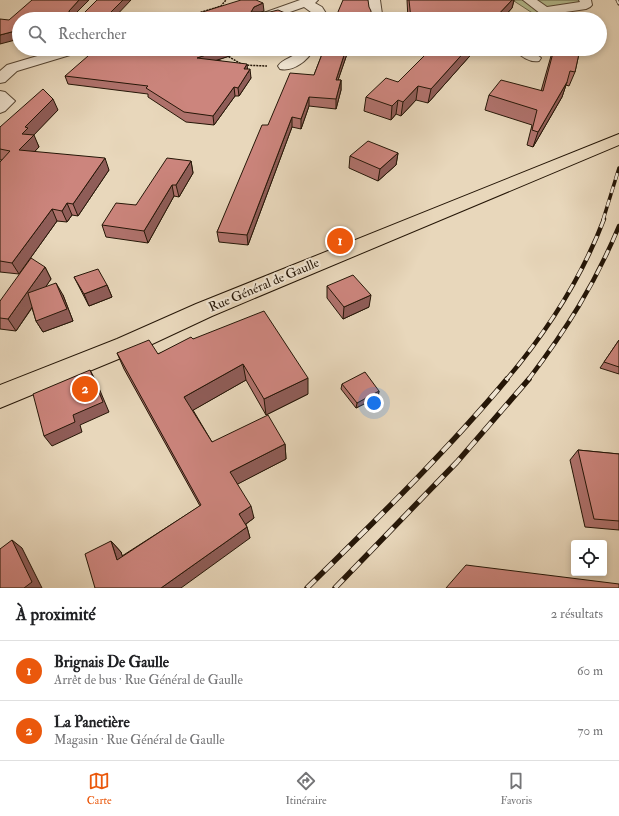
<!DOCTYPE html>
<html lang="fr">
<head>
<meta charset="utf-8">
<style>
	:root { --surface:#fff; --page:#f6f6f6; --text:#202124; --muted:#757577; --line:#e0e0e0; --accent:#ea580c }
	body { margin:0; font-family:"IM FELL Double Pica",serif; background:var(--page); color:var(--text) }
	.controls { position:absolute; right:12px; bottom:12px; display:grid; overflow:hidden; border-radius:4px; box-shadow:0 2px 6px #0003 }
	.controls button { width:36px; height:36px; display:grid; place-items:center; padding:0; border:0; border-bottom:1px solid var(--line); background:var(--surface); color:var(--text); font:20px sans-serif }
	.you { position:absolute; left:374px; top:403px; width:14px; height:14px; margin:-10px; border:3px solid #fff; border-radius:50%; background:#1a73e8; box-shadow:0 0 0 6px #1a73e833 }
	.badge { display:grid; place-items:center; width:26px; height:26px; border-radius:50%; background:var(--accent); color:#fff; font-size:13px; font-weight:700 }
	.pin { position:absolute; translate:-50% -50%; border:2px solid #fff; box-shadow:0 1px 4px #0006 }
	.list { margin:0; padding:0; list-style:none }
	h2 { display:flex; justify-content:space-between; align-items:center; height:52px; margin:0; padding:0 16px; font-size:17px }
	h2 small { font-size:13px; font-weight:400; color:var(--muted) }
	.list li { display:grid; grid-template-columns:26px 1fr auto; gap:12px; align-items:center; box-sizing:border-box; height:60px; padding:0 16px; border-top:1px solid var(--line) }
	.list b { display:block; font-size:15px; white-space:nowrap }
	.list p { margin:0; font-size:13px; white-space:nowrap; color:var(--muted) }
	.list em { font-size:13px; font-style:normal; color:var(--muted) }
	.icon { flex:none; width:22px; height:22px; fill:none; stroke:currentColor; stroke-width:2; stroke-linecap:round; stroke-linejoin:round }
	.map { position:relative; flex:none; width:619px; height:588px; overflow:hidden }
	.search { position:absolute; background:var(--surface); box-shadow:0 2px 6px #0003; left:12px; right:12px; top:12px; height:44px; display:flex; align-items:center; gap:10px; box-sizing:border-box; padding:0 14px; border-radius:22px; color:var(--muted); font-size:15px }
	.sheet { height:172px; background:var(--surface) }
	nav { display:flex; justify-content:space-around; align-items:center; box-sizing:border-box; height:56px; border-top:1px solid var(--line); background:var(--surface); font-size:11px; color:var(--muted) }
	nav a { display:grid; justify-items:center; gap:2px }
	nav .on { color:var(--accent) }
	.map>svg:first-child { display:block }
</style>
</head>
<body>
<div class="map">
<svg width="619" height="588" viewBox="0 0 619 588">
	<rect width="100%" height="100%" fill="#e8d7bb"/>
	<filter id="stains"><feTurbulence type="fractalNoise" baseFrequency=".005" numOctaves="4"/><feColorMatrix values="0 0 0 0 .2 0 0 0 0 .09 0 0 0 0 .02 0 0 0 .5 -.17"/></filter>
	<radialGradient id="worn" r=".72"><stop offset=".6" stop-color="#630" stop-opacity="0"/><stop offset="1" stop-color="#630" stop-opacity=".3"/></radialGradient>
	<path fill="#b5be91" stroke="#6d6a4c" d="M487 0H589L591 7 534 14 514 1Z"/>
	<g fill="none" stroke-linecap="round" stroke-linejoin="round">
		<g stroke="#564634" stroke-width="2">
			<path id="minor" d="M300 0H318L315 3 322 7 327 15 325 19H313L315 15 304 7 270 19H253L255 16Z
				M368 0H380L382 14 387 19H372L370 16Z
				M523 0H537L547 7 580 2 579 0H591L592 5 590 7 586 9 545 15 541 14Z
				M61 49H82L80 52 17 71 5 82 0 83V71L7 65Z
				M300 49H314C308 60 294 72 280 69L278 66C283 58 295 58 300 49Z
				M514 49H530L541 58 539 61C530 63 520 56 514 49Z
				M0 91 5 92 15 101 5 111 0 113Z"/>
		</g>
		<g stroke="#251607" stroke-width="2">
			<path id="major" d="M619 134V145L212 316 133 353 0 408V385L117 339 196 304Z"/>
		</g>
		<path stroke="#251607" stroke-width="1.5" stroke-dasharray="2 1" stroke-linecap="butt" d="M189 16 221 6 226 0
			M226 55 243 65 267 66"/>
		<use href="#minor" fill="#f0e5d3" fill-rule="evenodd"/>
		<use href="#major" fill="#e8d7bb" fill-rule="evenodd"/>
		<g stroke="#251607" stroke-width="3">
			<path id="rail-far3" d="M617 0 619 4"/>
		</g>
		<g stroke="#251607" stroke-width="3.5">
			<path id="rail-far2" d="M603 220 619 168"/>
		</g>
		<g stroke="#251607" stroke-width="4.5">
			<path id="rail-far1" d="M506 380C546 333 582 277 604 219
				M528 380C566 330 595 284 619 226"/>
		</g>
		<g stroke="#251607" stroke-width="5.5">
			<path id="rail" d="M307 588C376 520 445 453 507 379
				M335 588 457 462 529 379"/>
		</g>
		<use href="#rail-far3" stroke="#f0e5d3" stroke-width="2" stroke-dasharray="5.5" stroke-linecap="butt"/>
		<use href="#rail-far2" stroke="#f0e5d3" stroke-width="2.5" stroke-dasharray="7" stroke-linecap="butt"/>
		<use href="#rail-far1" stroke="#f0e5d3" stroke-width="3" stroke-dasharray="9" stroke-linecap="butt"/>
		<use href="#rail" stroke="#f0e5d3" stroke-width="4" stroke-dasharray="12" stroke-linecap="butt"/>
	</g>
	<path fill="#af726c" stroke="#251607" d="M407 0H514L512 8 502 19H408Z
		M160 49H248V50L217 60 247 69 251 78 239 96H235L214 125 186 122 148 97V94L68 84 65 76Z
		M324 49H352L350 54H347L338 80H341V90L336 109 309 106 301 129 292 127 248 245 219 242 217 232 268 125 314 75Z
		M431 49H476L428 103 416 100 401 116 396 114 391 120 364 111 366 97 398 82Z
		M553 49H580L575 72 569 86 566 85 562 97 533 147 527 145 532 125 485 110 489 95 541 91Z
		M58 110 33 135 39 147 34 152 109 170 78 216 72 215 67 222 57 221 19 274 0 272V162L2 160H0V127Z
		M398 153 396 165 378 181 349 168 350 156Z
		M191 161 193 173 179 197 174 196 148 243 106 237 102 225 136 205Z
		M45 267 51 279 46 286 63 295 73 321 43 332 36 321 32 308 16 331 0 329V301Z
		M74 277 107 285 112 297 89 306Z
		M327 286 369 307 343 319 327 298Z
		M193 339 308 394 266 415 246 380 193 410 212 442 285 444 286 459 237 484 254 518 246 524 250 538 95 588 111 541 121 552 122 556 200 506 124 369 117 353 158 354Z
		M619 340V374L600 368Z
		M342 384 379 391 378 397 356 408 341 389Z
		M578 450 619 454V530L585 527 570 460Z"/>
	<path fill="#8f5d58" stroke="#251607" d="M79 0H89L71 18 69 13V11Z
		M123 0H131L113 19H97Z
		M512 0H514L512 8 502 19H494Z
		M263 3 264 11 254 15 251 12 254 7Z
		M19 30V39L0 44V35Z
		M223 49H248V50L199 66 197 58Z
		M346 49H347V54L335 89 336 80Z
		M467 49H476L428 103 431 89Z
		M247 64 248 73 244 69Z
		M250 69 251 78 239 96 238 88Z
		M341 80V90L336 109V99Z
		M567 82 562 97 533 147 538 132Z
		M418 86 416 100 401 116 403 102Z
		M234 87 235 96 214 125 213 116Z
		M309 97V106L301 129V119Z
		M53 99 58 110 32 137 34 135 39 147 25 162 19 150 22 134 25 127Z
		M398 100 396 114 391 120 392 106Z
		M292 117V127L248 245 247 235Z
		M398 153 396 165 378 181 380 169Z
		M105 158 109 170 78 216 73 204Z
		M191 161 193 173 179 197 176 185Z
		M172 185 174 196 148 243 144 231Z
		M67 203 72 215 67 222 62 211Z
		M52 209 57 221 19 274 12 263Z
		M45 267 51 279 16 331 8 319Z
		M56 283 63 295 73 321 43 332 36 321Z
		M107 285 112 297 89 306 84 294Z
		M371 295 369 307 343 319 344 307Z
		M243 364 246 380 190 412 184 397Z
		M90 370 96 381 109 412 80 425 82 432 52 446 44 436 73 415Z
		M308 378V394L266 415 264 399Z
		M379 391 378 397 356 408 357 403Z
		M285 444 286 459 234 486 230 472Z
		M251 506 254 518 243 526 239 514Z
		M247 527 250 538 181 588H161Z
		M12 540 22 548 42 588H24Z
		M111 541 121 552 127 570 117 560Z"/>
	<path fill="#cc857d" stroke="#251607" d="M32 0H79L69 11V13H84L97 0H123L107 16 97 19H19V30L0 35V19L9 20Z
		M241 0H256L263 3 254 7 251 12H270L278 10 297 18 295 19H180Z
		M343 0H368L369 7 371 11V19H335Z
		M409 0H512L494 19H411Z
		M96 49H144L156 50 160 49H223L197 58 247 64 244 69H250L238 88 234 87 213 116 184 112 146 88 148 86 65 76Z
		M324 49H346L336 80H341L336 99 309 97 301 119 292 117 247 235 217 232 262 125H268L290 73 314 75Z
		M431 49H467L431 89 418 86 403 102 398 100 392 106 366 97 386 78 398 82Z
		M554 49H580L575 72 570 71 567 82 538 132 532 130 537 110 489 95 501 80 543 91Z
		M43 89 53 99 25 127 28 128 22 134 34 135 19 150 105 158 73 204 67 203 62 211 52 209 12 263 0 261V162L10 151 0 149V127Z
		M368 141 398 153 380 169 350 156Z
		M167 158 191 161 176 185H172L144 231 102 225 116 203 136 205Z
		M31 258 45 267 8 319 0 318V301Z
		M98 269 107 285 84 294 74 277Z
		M353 275 371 295 344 307 327 286Z
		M56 283 67 309 36 321 28 293Z
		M264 311 308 378 264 399 243 364 184 397 212 442 268 415 285 444 230 472 251 506 239 514 247 527 161 588H95L85 554 111 541 117 560 201 505 117 353 149 340 158 354 191 337 193 339Z
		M619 340V367L604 362Z
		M90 370 103 402 73 415 75 422 44 436 33 394Z
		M365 372 379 391 357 403 342 384Z
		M578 450 619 454V521L594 519Z
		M12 540 32 582 24 588H0V549Z
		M466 565 619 584V588H446Z"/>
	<g text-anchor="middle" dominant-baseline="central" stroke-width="4" stroke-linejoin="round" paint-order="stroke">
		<g font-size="13" fill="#251607" stroke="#f0e5d3">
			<text transform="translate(264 285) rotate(-23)">Rue Général de Gaulle</text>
		</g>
	</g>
	<rect width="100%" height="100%" filter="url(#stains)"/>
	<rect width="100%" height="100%" fill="url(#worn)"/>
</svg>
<div class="controls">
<button><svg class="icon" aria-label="locate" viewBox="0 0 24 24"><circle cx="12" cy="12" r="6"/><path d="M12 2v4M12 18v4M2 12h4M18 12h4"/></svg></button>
</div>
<div class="you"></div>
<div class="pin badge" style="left:340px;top:241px">1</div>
<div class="pin badge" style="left:85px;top:389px">2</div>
<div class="search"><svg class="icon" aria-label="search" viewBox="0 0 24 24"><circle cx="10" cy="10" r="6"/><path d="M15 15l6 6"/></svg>Rechercher</div>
</div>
<section class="sheet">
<h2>À proximité<small>2 résultats</small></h2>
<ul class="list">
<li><span class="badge">1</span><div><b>Brignais De Gaulle</b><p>Arrêt de bus · Rue Général de Gaulle</p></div><em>60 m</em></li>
<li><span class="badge">2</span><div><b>La Panetière</b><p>Magasin · Rue Général de Gaulle</p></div><em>70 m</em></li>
</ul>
</section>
<nav>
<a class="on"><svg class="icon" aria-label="map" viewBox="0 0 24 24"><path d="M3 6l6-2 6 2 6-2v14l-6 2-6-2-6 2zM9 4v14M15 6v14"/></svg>Carte</a>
<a><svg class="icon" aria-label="directions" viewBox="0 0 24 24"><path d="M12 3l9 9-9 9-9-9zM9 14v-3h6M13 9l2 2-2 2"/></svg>Itinéraire</a>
<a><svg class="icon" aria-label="saved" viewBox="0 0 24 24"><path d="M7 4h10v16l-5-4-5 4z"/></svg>Favoris</a>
</nav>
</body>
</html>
